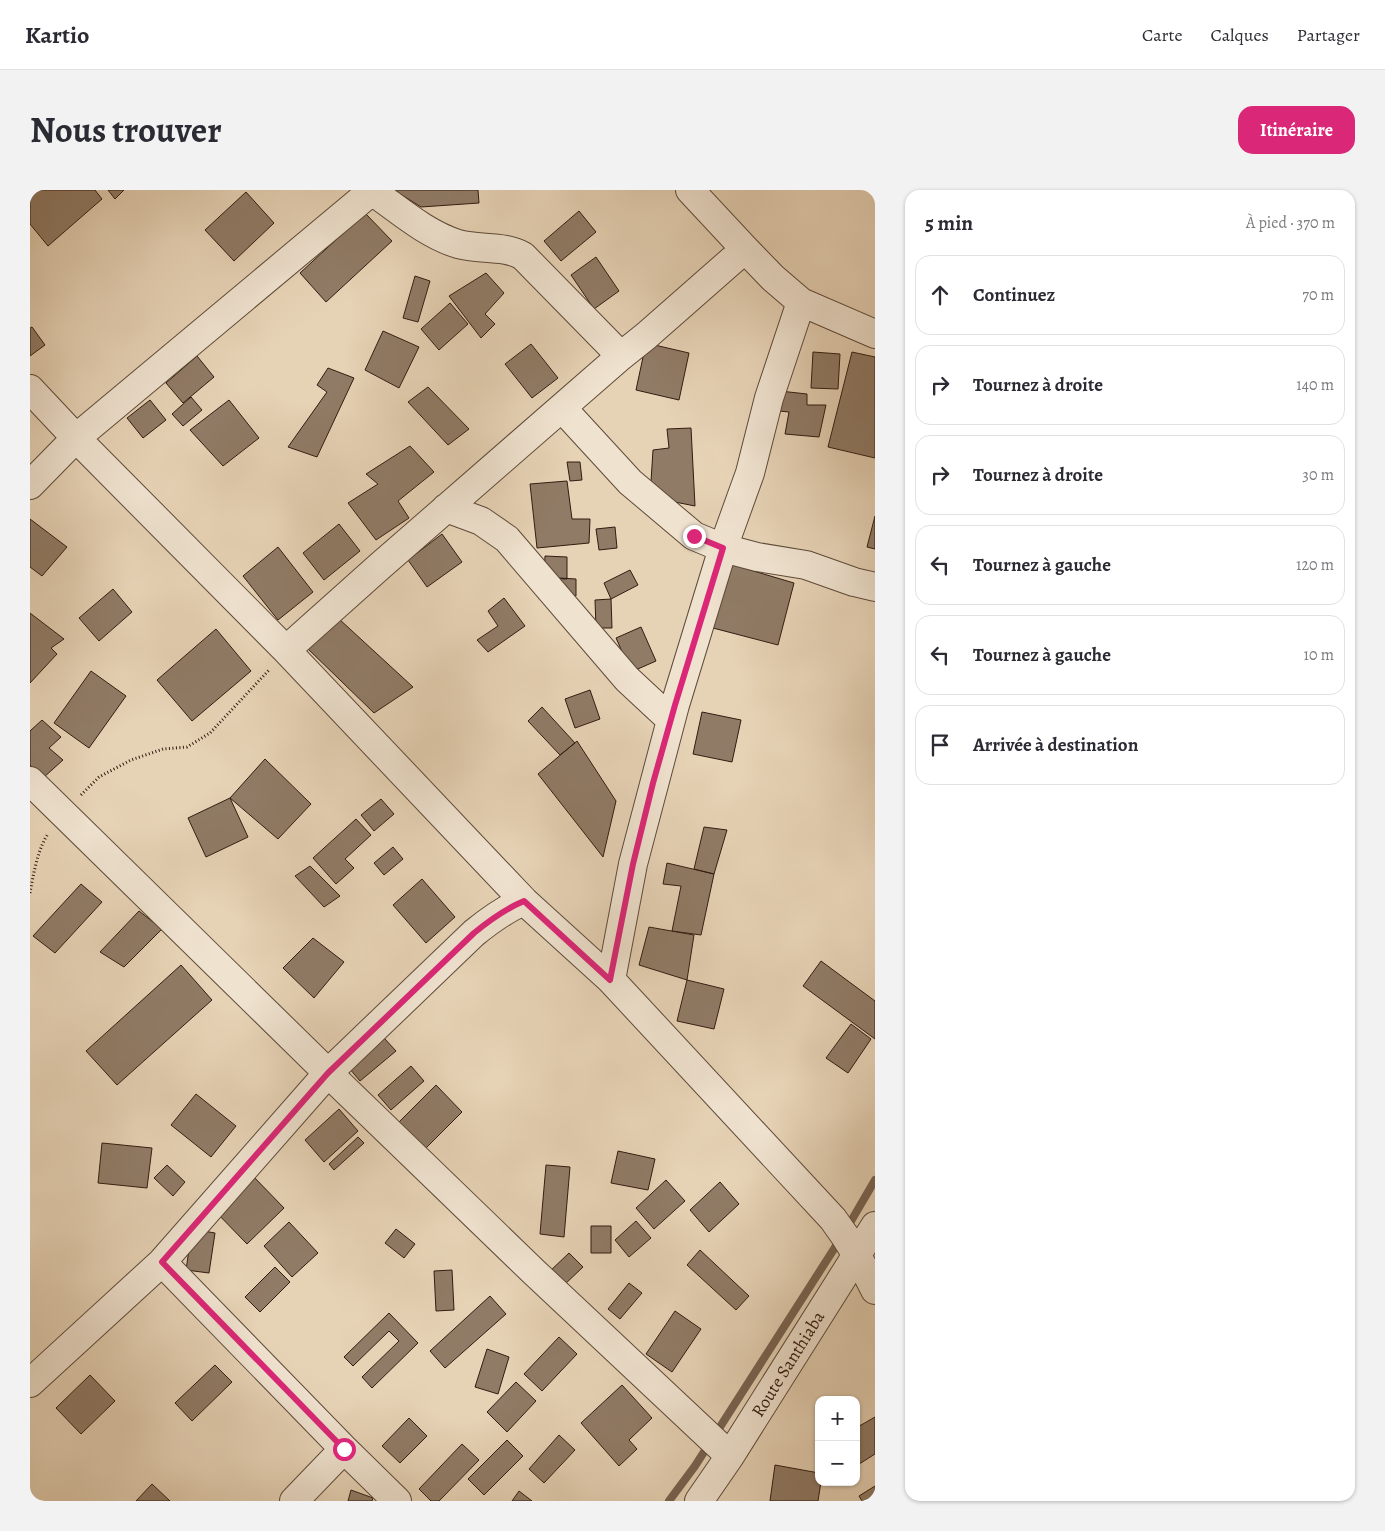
<!DOCTYPE html>
<html lang="fr">
<head>
<meta charset="utf-8">
<style>
	:root { --surface:#fff; --page:#f2f2f3; --text:#2b2b33; --muted:#7c7c81; --line:#e1e1e2; --accent:#db2777 }
	body { margin:0; font-family:Alegreya,serif; background:var(--page); color:var(--text) }
	.controls { position:absolute; right:15px; bottom:15px; display:grid; overflow:hidden; border-radius:10px; box-shadow:0 1px 4px #0004 }
	.controls button { width:45px; height:45px; display:grid; place-items:center; padding:0; border:0; border-bottom:1px solid var(--line); background:var(--surface); color:var(--text); font:25px sans-serif }
	.stop { position:absolute; width:15px; height:15px; margin:-11px; border:4px solid #db2777; border-radius:50%; background:#fff }
	.stop.end { background:#db2777; border-color:#fff; box-shadow:0 1px 5px #0008 }
	.list { margin:0; padding:0; list-style:none }
	h2 { display:flex; justify-content:space-between; align-items:center; height:65px; margin:0; padding:0 20px; font-size:21px }
	h2 small { font-size:16px; font-weight:400; color:var(--muted) }
	.list li { display:grid; grid-template-columns:32px 1fr auto; gap:15px; align-items:center; box-sizing:border-box; height:80px; margin:0 10px 10px; padding:0 10px; border:1px solid var(--line); border-radius:15px }
	.list b { display:block; font-size:19px; white-space:nowrap }
	.list em { font-size:16px; font-style:normal; color:var(--muted) }
	.icon { flex:none; width:28px; height:28px; fill:none; stroke:currentColor; stroke-width:2; stroke-linecap:round; stroke-linejoin:round }
	.map { position:relative; flex:none; width:845px; height:1311px; overflow:hidden; border-radius:15px }
	header { display:flex; align-items:center; gap:30px; box-sizing:border-box; height:70px; padding:0 25px; background:var(--surface); border-bottom:1px solid var(--line) }
	header strong { font-size:24px }
	nav { display:flex; gap:28px; margin-inline-start:auto; font-size:18px }
	.intro { display:flex; align-items:center; justify-content:space-between; box-sizing:border-box; height:120px; padding:0 30px }
	h1 { margin:0; font-size:35px }
	.button { padding:12px 22px; border-radius:15px; background:var(--accent); color:#fff; font-size:18px; font-weight:700 }
	main { display:flex; gap:30px; padding:0 30px }
	aside { flex:1; background:var(--surface); border-radius:15px; box-shadow:0 1px 4px #0004 }
	.map>svg:first-child { display:block }
</style>
</head>
<body>
<header>
<strong>Kartio</strong>
<nav><a>Carte</a><a>Calques</a><a>Partager</a></nav>
</header>
<div class="intro"><h1>Nous trouver</h1><a class="button">Itinéraire</a></div>
<main>
<div class="map">
<svg width="845" height="1311" viewBox="0 0 845 1311">
	<rect width="100%" height="100%" fill="#e6d2b5"/>
	<filter id="stains"><feTurbulence type="fractalNoise" baseFrequency=".004" numOctaves="4"/><feColorMatrix values="0 0 0 0 .2 0 0 0 0 .09 0 0 0 0 .02 0 0 0 .5 -.17"/></filter>
	<radialGradient id="worn" r=".72"><stop offset=".6" stop-color="#630" stop-opacity="0"/><stop offset="1" stop-color="#630" stop-opacity=".3"/></radialGradient>
	<g fill="none" stroke-linecap="round" stroke-linejoin="round">
		<path stroke="#796452" stroke-width="8" d="M817 1038 845 990
			M639 1311 665 1276 811 1048"/>
	</g>
	<path fill="#907b66" stroke="#321c11" d="M0 0H65L72 9 18 56 0 34Z
		M78 0H94L85 9Z
		M364 0H448L449 13 391 17Z
		M216 2 244 33 204 71 175 40Z
		M549 21 566 42 531 71 514 51Z
		M335 23 362 51 296 112 270 83Z
		M566 67 589 101 564 119 541 85Z
		M456 83 474 103 455 124 465 134 451 148 419 106Z
		M385 86 400 91 388 132 373 128Z
		M420 113 438 134 409 160 391 139Z
		M2 137 15 155 0 166V138Z
		M353 141 389 157 369 198 335 180Z
		M616 153 659 163 649 210 606 200Z
		M501 154 528 188 502 208 475 174Z
		M783 162 810 164 808 199 781 198Z
		M822 162 845 167V268L798 257Z
		M167 166 184 187 153 213 136 193Z
		M298 178 324 188 287 267 258 257 297 202 287 195Z
		M398 197 439 239 418 255 378 212Z
		M750 201 777 204V215H796L789 247 755 244 759 222 749 221Z
		M161 207 172 220 153 236 142 224Z
		M120 210 136 230 113 248 97 228Z
		M199 210 229 248 193 276 160 240Z
		M661 238 665 316 620 307 623 260 639 258 637 239Z
		M380 256 404 282 368 311 379 328 346 350 318 313 348 294 336 284Z
		M537 272H550L552 290 540 291Z
		M537 291 542 329H560L559 353 507 358 500 294Z
		M845 326V359L837 357Z
		M0 329 37 357 12 386 0 377Z
		M309 334 330 361 294 390 273 363Z
		M585 337 587 358 569 360 566 339Z
		M412 344 432 372 397 397 378 370Z
		M248 357 283 402 248 430 213 386Z
		M515 366 537 367V389L514 388Z
		M693 372 764 393 748 455 683 438Z
		M600 380 608 395 581 409 574 393Z
		M529 388 546 389V406H529Z
		M83 399 102 422 69 451 49 428Z
		M474 408 495 436 458 462 447 450 468 436 458 421Z
		M581 409 582 438H566L565 410Z
		M0 423 34 449 21 458 27 464 0 493Z
		M308 428 383 497 344 523 276 457Z
		M611 437 626 471 601 482 586 448Z
		M186 439 221 481 162 531 127 490Z
		M61 481 96 506 59 558 24 533Z
		M560 500 570 529 545 538 535 509Z
		M512 517 545 553 530 565 498 531Z
		M672 522 711 530 702 572 663 564Z
		M12 530 31 547 19 558 33 570 13 588 0 575V541Z
		M547 551 586 611 573 667 508 584Z
		M235 569 281 614 248 649 200 608Z
		M200 608 218 647 176 667 158 628Z
		M351 609 364 624 344 641 331 625Z
		M326 629 341 645 315 669 324 678 306 694 283 668Z
		M674 637 697 640 684 684 664 679Z
		M363 657 373 669 354 685 344 673Z
		M637 673 684 684 671 745 642 741 651 696 633 694Z
		M280 676 310 706 294 717 265 686Z
		M392 689 425 727 396 753 363 715Z
		M51 694 72 712 25 763 3 746Z
		M109 721 132 739 94 777 70 762Z
		M619 737 664 745 657 790 609 775Z
		M283 748 314 772 284 808 253 778Z
		M791 771 845 811V849L773 796Z
		M151 775 182 810 87 895 56 861Z
		M657 790 694 799 684 839 647 831Z
		M821 834 841 849 818 883 796 868Z
		M354 848 366 861 330 891 319 878Z
		M381 876 394 891 361 920 348 905Z
		M406 895 432 922 392 962 366 935Z
		M166 904 206 936 181 967 141 935Z
		M309 919 328 941 294 972 275 950Z
		M328 947 334 953 304 980 299 974Z
		M72 953 122 958 117 998 68 993Z
		M588 961 625 969 618 1000 581 993Z
		M137 975 155 992 143 1006 124 988Z
		M516 975 540 977 534 1047 510 1044Z
		M220 983 254 1018 217 1054 183 1019Z
		M636 990 655 1011 624 1039 606 1018Z
		M690 992 709 1014 679 1042 660 1020Z
		M606 1031 621 1048 599 1067 585 1050Z
		M259 1032 288 1063 262 1087 234 1056Z
		M561 1036H581V1063H561Z
		M162 1039 185 1043 179 1083 156 1080Z
		M366 1039 385 1054 374 1068 355 1053Z
		M670 1060 719 1106 706 1120 657 1075Z
		M539 1063 553 1077 532 1097 518 1083Z
		M245 1077 260 1092 230 1122 215 1107Z
		M422 1080 424 1120 406 1121 404 1081Z
		M599 1093 612 1103 590 1129 578 1119Z
		M460 1106 476 1124 415 1178 400 1161Z
		M645 1121 671 1139 642 1182 616 1164Z
		M359 1123 388 1153 342 1198 332 1187 369 1151 359 1141 323 1176 314 1167Z
		M529 1147 547 1164 512 1201 494 1184Z
		M457 1159 479 1167 468 1204 445 1197Z
		M185 1175 202 1192 162 1231 145 1213Z
		M60 1185 85 1211 51 1244 26 1218Z
		M486 1192 506 1211 477 1242 457 1222Z
		M592 1195 622 1228 599 1250 607 1259 589 1276 551 1233Z
		M845 1227V1264L826 1276V1238Z
		M379 1228 397 1246 370 1273 352 1256Z
		M529 1245 545 1260 514 1293 499 1279Z
		M477 1250 493 1266 454 1305 438 1289Z
		M432 1254 449 1270 409 1311H401L389 1299Z
		M745 1275 789 1283V1292H791L788 1311H740Z
		M122 1294 140 1311H106Z
		M845 1296V1311H832L829 1306Z
		M321 1300 343 1308 342 1311H318Z
		M489 1301 502 1311H482Z"/>
	<g fill="none" stroke-linecap="round" stroke-linejoin="round">
		<g stroke="#5f4a3a" stroke-width="30">
			<path id="minor" d="M660 0 715 59 743 88 771 112 845 144
				M342 1C369 20 396 44 428 54 450 60 474 55 493 66L591 166
				M0 199 46 248 256 460 494 711 581 790 803 1029C821 1053 832 1074 845 1100
				M532 218 600 292 664 346 693 358 727 367 776 375 824 392 845 397
				M0 295 46 248 343 0
				M416 318 451 331 477 349 597 489 641 530
				M256 460 350 376 591 166 616 146 715 59
				M0 591 298 883 504 1082 700 1266
				M581 790 603 674 645 515 693 358 720 283 739 208 771 112
				M132 1072 314 1259 367 1311
				M0 1193 132 1072 298 883 444 743C460 730 475 719 494 711
				M264 1311 314 1259
				M669 1311 700 1266 845 1036"/>
		</g>
		<path stroke="#321c11" stroke-width="3" stroke-dasharray="1 2.5" stroke-linecap="butt" d="M51 605 69 587 101 570 133 559 157 557 180 543 239 480
			M0 703C3 686 8 658 18 644"/>
		<use href="#minor" stroke="#efe2cf" stroke-width="28"/>
	</g>
	<g fill="none" stroke-linecap="round" stroke-linejoin="round">
		<path stroke="#db2777" stroke-width="6" d="M314 1259 132 1072 298 883 444 743C460 730 475 719 494 711L580 790 603 674 623 593 645 515 693 358 664 346"/>
	</g>
	<g text-anchor="middle" dominant-baseline="central" stroke-width="4" stroke-linejoin="round" paint-order="stroke">
		<g font-size="18" fill="#321c11" stroke="#efe2cf">
			<text transform="translate(758 1174) rotate(-58)">Route Santhiaba</text>
		</g>
	</g>
	<rect width="100%" height="100%" filter="url(#stains)"/>
	<rect width="100%" height="100%" fill="url(#worn)"/>
</svg>
<div class="controls">
<button>+</button>
<button>−</button>
</div>
<div class="stop" style="left:314px;top:1259px"></div>
<div class="stop end" style="left:664px;top:346px"></div>
</div>
<aside>
<h2>5 min<small>À pied · 370 m</small></h2>
<ul class="list">
<li><svg class="icon" aria-label="ahead" viewBox="0 0 24 24"><path d="M12 20V5M6 11l6-6 6 6"/></svg><div><b>Continuez</b></div><em>70 m</em></li>
<li><svg class="icon" aria-label="right" viewBox="0 0 24 24"><path d="M7 20v-9h11M14 6l5 5-5 5"/></svg><div><b>Tournez à droite</b></div><em>140 m</em></li>
<li><svg class="icon" aria-label="right" viewBox="0 0 24 24"><path d="M7 20v-9h11M14 6l5 5-5 5"/></svg><div><b>Tournez à droite</b></div><em>30 m</em></li>
<li><svg class="icon" aria-label="left" viewBox="0 0 24 24"><path d="M17 20v-9H6M10 6l-5 5 5 5"/></svg><div><b>Tournez à gauche</b></div><em>120 m</em></li>
<li><svg class="icon" aria-label="left" viewBox="0 0 24 24"><path d="M17 20v-9H6M10 6l-5 5 5 5"/></svg><div><b>Tournez à gauche</b></div><em>10 m</em></li>
<li><svg class="icon" aria-label="arrive" viewBox="0 0 24 24"><path d="M6 21V4h12l-3 4 3 4H6"/></svg><div><b>Arrivée à destination</b></div></li>
</ul>
</aside>
</main>
</body>
</html>
